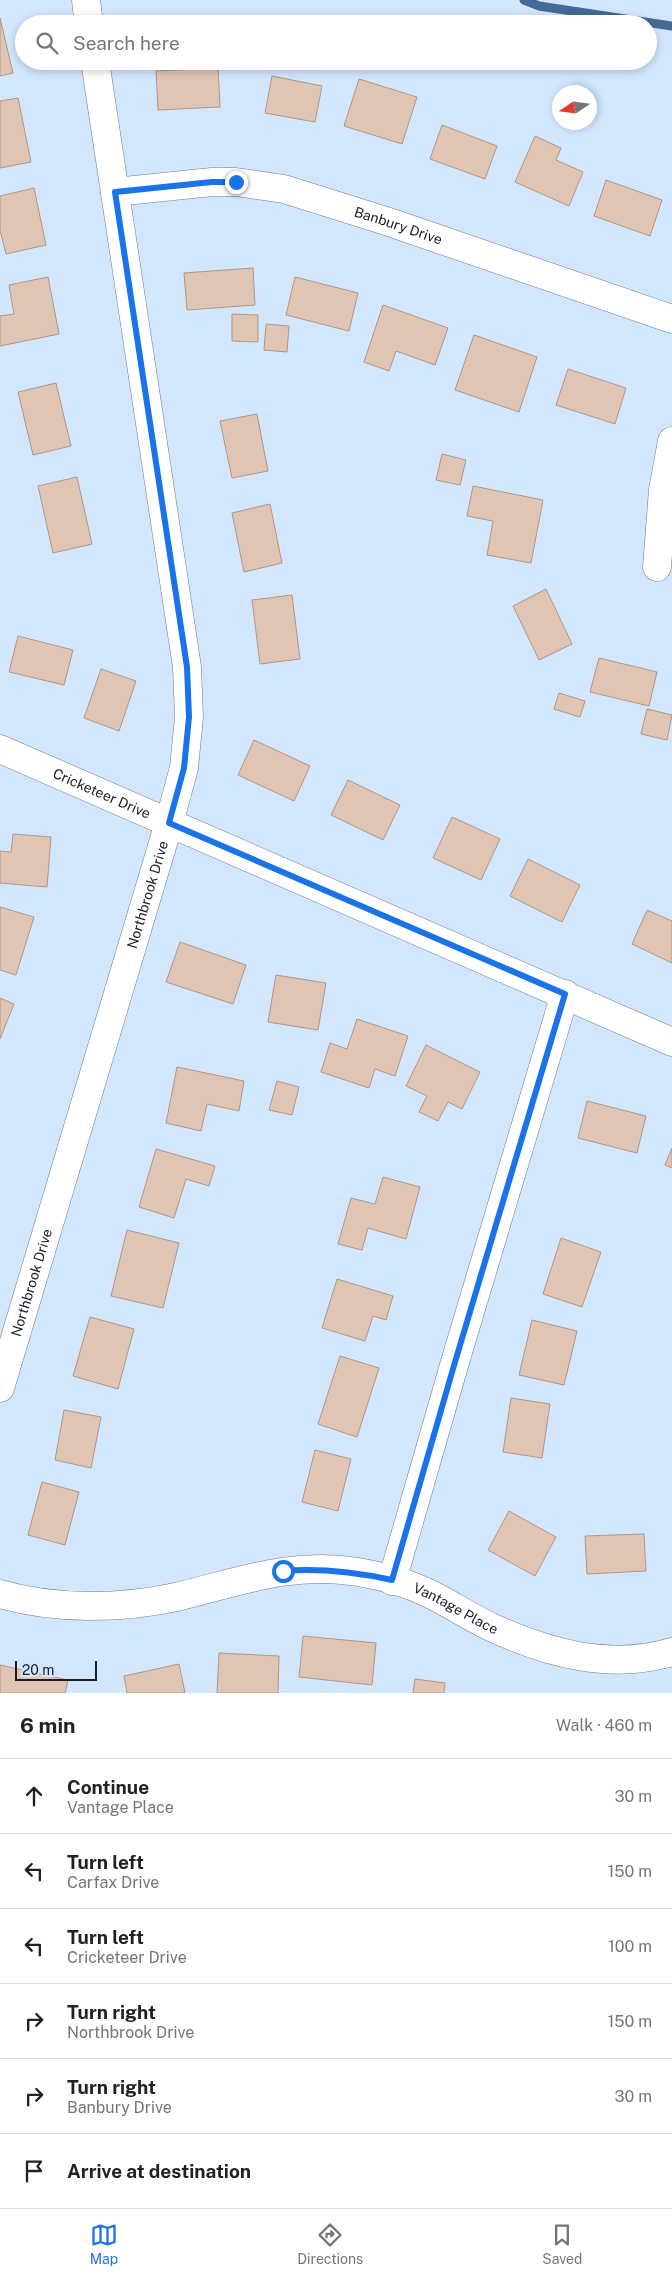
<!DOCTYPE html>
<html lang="en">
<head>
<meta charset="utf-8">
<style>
	:root { --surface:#fff; --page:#f2f2f2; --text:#202124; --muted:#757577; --line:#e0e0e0; --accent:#1a73e8 }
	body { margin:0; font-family:"Public Sans",sans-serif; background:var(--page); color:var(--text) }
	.compass { position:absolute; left:552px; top:85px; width:45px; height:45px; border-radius:50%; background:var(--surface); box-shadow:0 2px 8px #0003; rotate:257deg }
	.scale { position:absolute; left:15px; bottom:12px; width:82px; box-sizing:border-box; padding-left:5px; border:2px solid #171e26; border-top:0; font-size:14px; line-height:18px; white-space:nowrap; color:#171e26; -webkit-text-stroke:4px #d2e6fe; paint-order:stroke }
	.stop { position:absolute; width:15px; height:15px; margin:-11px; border:4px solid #1a73e8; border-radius:50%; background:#fff }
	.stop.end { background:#1a73e8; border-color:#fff; box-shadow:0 1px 5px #0008 }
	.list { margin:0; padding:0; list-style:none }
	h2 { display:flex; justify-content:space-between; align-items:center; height:65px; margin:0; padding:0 20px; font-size:21px }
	h2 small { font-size:16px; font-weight:400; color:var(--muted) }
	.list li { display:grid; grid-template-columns:32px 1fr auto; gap:15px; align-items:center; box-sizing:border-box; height:75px; padding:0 20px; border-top:1px solid var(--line) }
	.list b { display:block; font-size:19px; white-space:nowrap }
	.list p { margin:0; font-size:16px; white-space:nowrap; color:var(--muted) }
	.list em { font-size:16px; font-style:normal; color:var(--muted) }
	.icon { flex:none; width:28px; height:28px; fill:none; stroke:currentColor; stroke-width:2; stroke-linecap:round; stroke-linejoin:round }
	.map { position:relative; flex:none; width:672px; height:1693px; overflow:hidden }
	.search { position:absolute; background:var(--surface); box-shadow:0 2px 8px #0003; left:15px; right:15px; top:15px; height:55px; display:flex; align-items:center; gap:12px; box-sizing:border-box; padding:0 18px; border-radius:28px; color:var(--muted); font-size:19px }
	.sheet { height:515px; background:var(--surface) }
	nav { display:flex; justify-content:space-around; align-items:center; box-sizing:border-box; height:70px; border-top:1px solid var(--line); background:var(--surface); font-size:14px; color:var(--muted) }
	nav a { display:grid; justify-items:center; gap:2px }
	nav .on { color:var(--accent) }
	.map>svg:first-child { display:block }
</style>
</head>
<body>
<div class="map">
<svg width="672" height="1693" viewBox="0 0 672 1693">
	<rect width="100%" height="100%" fill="#d2e6fe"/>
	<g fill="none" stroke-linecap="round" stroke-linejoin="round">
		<path stroke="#446a95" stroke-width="9" d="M524 0 539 6 672 26"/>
	</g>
	<path fill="#e1c5b4" stroke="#b09685" d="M0 18 13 73 0 76Z
		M218 68 220 107 158 110 156 71Z
		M272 76 322 86 315 122 265 113Z
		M359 79 417 97 402 144 344 126Z
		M18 98 31 162 0 168V101Z
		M442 125 497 146 485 179 430 159Z
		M535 136 561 148 556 160 583 172 569 206 515 182Z
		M606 180 662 200 650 236 594 216Z
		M34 188 46 245 6 254 0 230V196Z
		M253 268 255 305 187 310 184 273Z
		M48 277 59 334 0 346V316L14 314 9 285Z
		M295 277 358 293 349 331 286 315Z
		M383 305 448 328 435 365 396 351 389 371 364 362Z
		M232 314 258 315V342L232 341Z
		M266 324 289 326 287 352 264 350Z
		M474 335 537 357 519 412 455 390Z
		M568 369 626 388 615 424 556 405Z
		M56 383 71 446 33 455 18 392Z
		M257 414 268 471 232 478 220 421Z
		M442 454 466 460 460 485 436 480Z
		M77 477 92 544 53 553 38 486Z
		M473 486 543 500 531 563 487 555 493 521 467 516Z
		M270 504 282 563 244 572 232 513Z
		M546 589 572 644 539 660 513 606Z
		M292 595 300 659 260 664 252 600Z
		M18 636 73 650 64 685 9 672Z
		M599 658 657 672 649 706 590 692Z
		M101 669 136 681 119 731 84 718Z
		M559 693 585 701 580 717 554 709Z
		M647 709 672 715 667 740 641 734Z
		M254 740 310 766 294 801 238 775Z
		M348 780 400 805 383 840 331 815Z
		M452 817 500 839 481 880 433 858Z
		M13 834 51 837 47 887 0 883V851L11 852Z
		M528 859 580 885 562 922 510 896Z
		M0 907 34 917 16 975 0 970Z
		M647 910 672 921V963L632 944Z
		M180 942 246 965 233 1004 166 982Z
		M276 975 326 983 318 1030 268 1022Z
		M0 998 14 1004 0 1039Z
		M357 1019 408 1036 395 1076 375 1069 369 1088 321 1072 330 1043 347 1049Z
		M426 1045 480 1072 462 1109 448 1102 438 1121 419 1112 427 1096 406 1086Z
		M177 1067 244 1081 239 1111 207 1104 201 1131 166 1123Z
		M277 1081 299 1087 292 1115 269 1110Z
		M587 1101 646 1116 637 1153 578 1138Z
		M672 1148V1168L665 1165Z
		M156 1149 215 1166 209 1186 186 1179 174 1218 139 1207Z
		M383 1177 420 1187 406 1239 368 1228 362 1250 338 1244 351 1198 375 1204Z
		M127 1230 179 1243 163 1308 111 1296Z
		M561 1238 601 1252 582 1307 543 1294Z
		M337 1279 393 1296 386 1320 373 1316 365 1341 322 1328Z
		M90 1317 134 1329 118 1389 73 1376Z
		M532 1320 577 1331 564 1385 519 1375Z
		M340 1356 379 1368 357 1437 318 1424Z
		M511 1398 550 1404 542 1458 503 1452Z
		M64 1410 101 1417 91 1468 55 1460Z
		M315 1450 351 1459 338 1511 302 1502Z
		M42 1482 79 1492 65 1545 28 1535Z
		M509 1511 556 1537 535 1576 488 1550Z
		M644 1534 646 1571 587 1574 585 1536Z
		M303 1636 376 1643 372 1685 299 1677Z
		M219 1653 279 1656 278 1693H217Z
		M179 1664 185 1693H127L124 1676Z
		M0 1665 68 1680 65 1693H0Z
		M415 1679 445 1683 444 1693H413Z"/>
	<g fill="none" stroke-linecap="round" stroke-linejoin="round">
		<g stroke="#6a7c92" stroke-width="29">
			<g id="minor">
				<path d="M86 0 89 24"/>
				<path id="s1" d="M115 192 212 182H236L284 189 389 222 672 319"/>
				<path d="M657 567 663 490 672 441"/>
				<path id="s2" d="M0 749 672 1042"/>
				<path id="s3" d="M0 1388 169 823 184 768 189 717 187 667 95 61"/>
				<path d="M392 1581 455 1362 565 994"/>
				<path id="s4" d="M0 1594C55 1610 121 1609 176 1597 239 1582 291 1561 358 1572 382 1576 408 1583 430 1594 451 1604 471 1618 493 1628 550 1654 611 1670 672 1652"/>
			</g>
		</g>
		<use href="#minor" stroke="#fff" stroke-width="28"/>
	</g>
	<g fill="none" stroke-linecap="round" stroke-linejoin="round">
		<path stroke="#1a73e8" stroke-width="6" d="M236 182H212L115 192 187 667 189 717 184 768 169 823 565 994 455 1362 392 1580C355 1572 321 1568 283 1571"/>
	</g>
	<g text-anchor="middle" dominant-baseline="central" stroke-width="4" stroke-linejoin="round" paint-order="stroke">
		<g font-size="14" fill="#171e26" stroke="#d2e6fe">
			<text stroke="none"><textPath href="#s1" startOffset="290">Banbury Drive</textPath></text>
			<text stroke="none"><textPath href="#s2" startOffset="111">Cricketeer Drive</textPath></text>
			<text stroke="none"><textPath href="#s3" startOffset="515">Northbrook Drive</textPath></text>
			<text stroke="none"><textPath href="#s3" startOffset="110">Northbrook Drive</textPath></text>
			<text stroke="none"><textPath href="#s4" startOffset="468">Vantage Place</textPath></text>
		</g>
	</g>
</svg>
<svg class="compass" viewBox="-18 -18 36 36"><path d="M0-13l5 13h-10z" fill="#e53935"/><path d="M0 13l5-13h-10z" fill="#757577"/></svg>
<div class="scale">20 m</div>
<div class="stop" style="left:283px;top:1571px"></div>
<div class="stop end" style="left:236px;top:182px"></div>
<div class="search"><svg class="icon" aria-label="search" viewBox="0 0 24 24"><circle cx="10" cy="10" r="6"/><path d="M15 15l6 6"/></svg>Search here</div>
</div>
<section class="sheet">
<h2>6 min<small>Walk · 460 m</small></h2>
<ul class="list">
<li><svg class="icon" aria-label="ahead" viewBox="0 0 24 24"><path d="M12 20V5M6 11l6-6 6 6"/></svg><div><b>Continue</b><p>Vantage Place</p></div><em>30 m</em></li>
<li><svg class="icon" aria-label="left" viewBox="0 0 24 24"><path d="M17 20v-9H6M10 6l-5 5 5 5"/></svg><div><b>Turn left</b><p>Carfax Drive</p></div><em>150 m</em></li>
<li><svg class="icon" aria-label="left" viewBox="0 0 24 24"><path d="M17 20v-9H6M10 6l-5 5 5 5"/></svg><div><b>Turn left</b><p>Cricketeer Drive</p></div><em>100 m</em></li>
<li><svg class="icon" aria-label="right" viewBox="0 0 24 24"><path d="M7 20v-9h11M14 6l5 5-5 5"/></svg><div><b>Turn right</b><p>Northbrook Drive</p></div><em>150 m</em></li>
<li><svg class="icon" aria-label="right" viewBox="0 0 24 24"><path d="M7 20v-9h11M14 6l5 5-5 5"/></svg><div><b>Turn right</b><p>Banbury Drive</p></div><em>30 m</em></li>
<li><svg class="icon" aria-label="arrive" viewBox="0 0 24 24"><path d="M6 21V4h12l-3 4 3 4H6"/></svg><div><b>Arrive at destination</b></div></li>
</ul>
</section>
<nav>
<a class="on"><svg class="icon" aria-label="map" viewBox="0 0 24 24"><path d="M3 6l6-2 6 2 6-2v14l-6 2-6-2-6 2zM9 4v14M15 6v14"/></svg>Map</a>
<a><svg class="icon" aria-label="directions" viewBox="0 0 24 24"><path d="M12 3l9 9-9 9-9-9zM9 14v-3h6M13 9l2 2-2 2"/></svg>Directions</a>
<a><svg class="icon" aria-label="saved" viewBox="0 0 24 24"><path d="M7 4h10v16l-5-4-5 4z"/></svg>Saved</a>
</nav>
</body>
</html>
